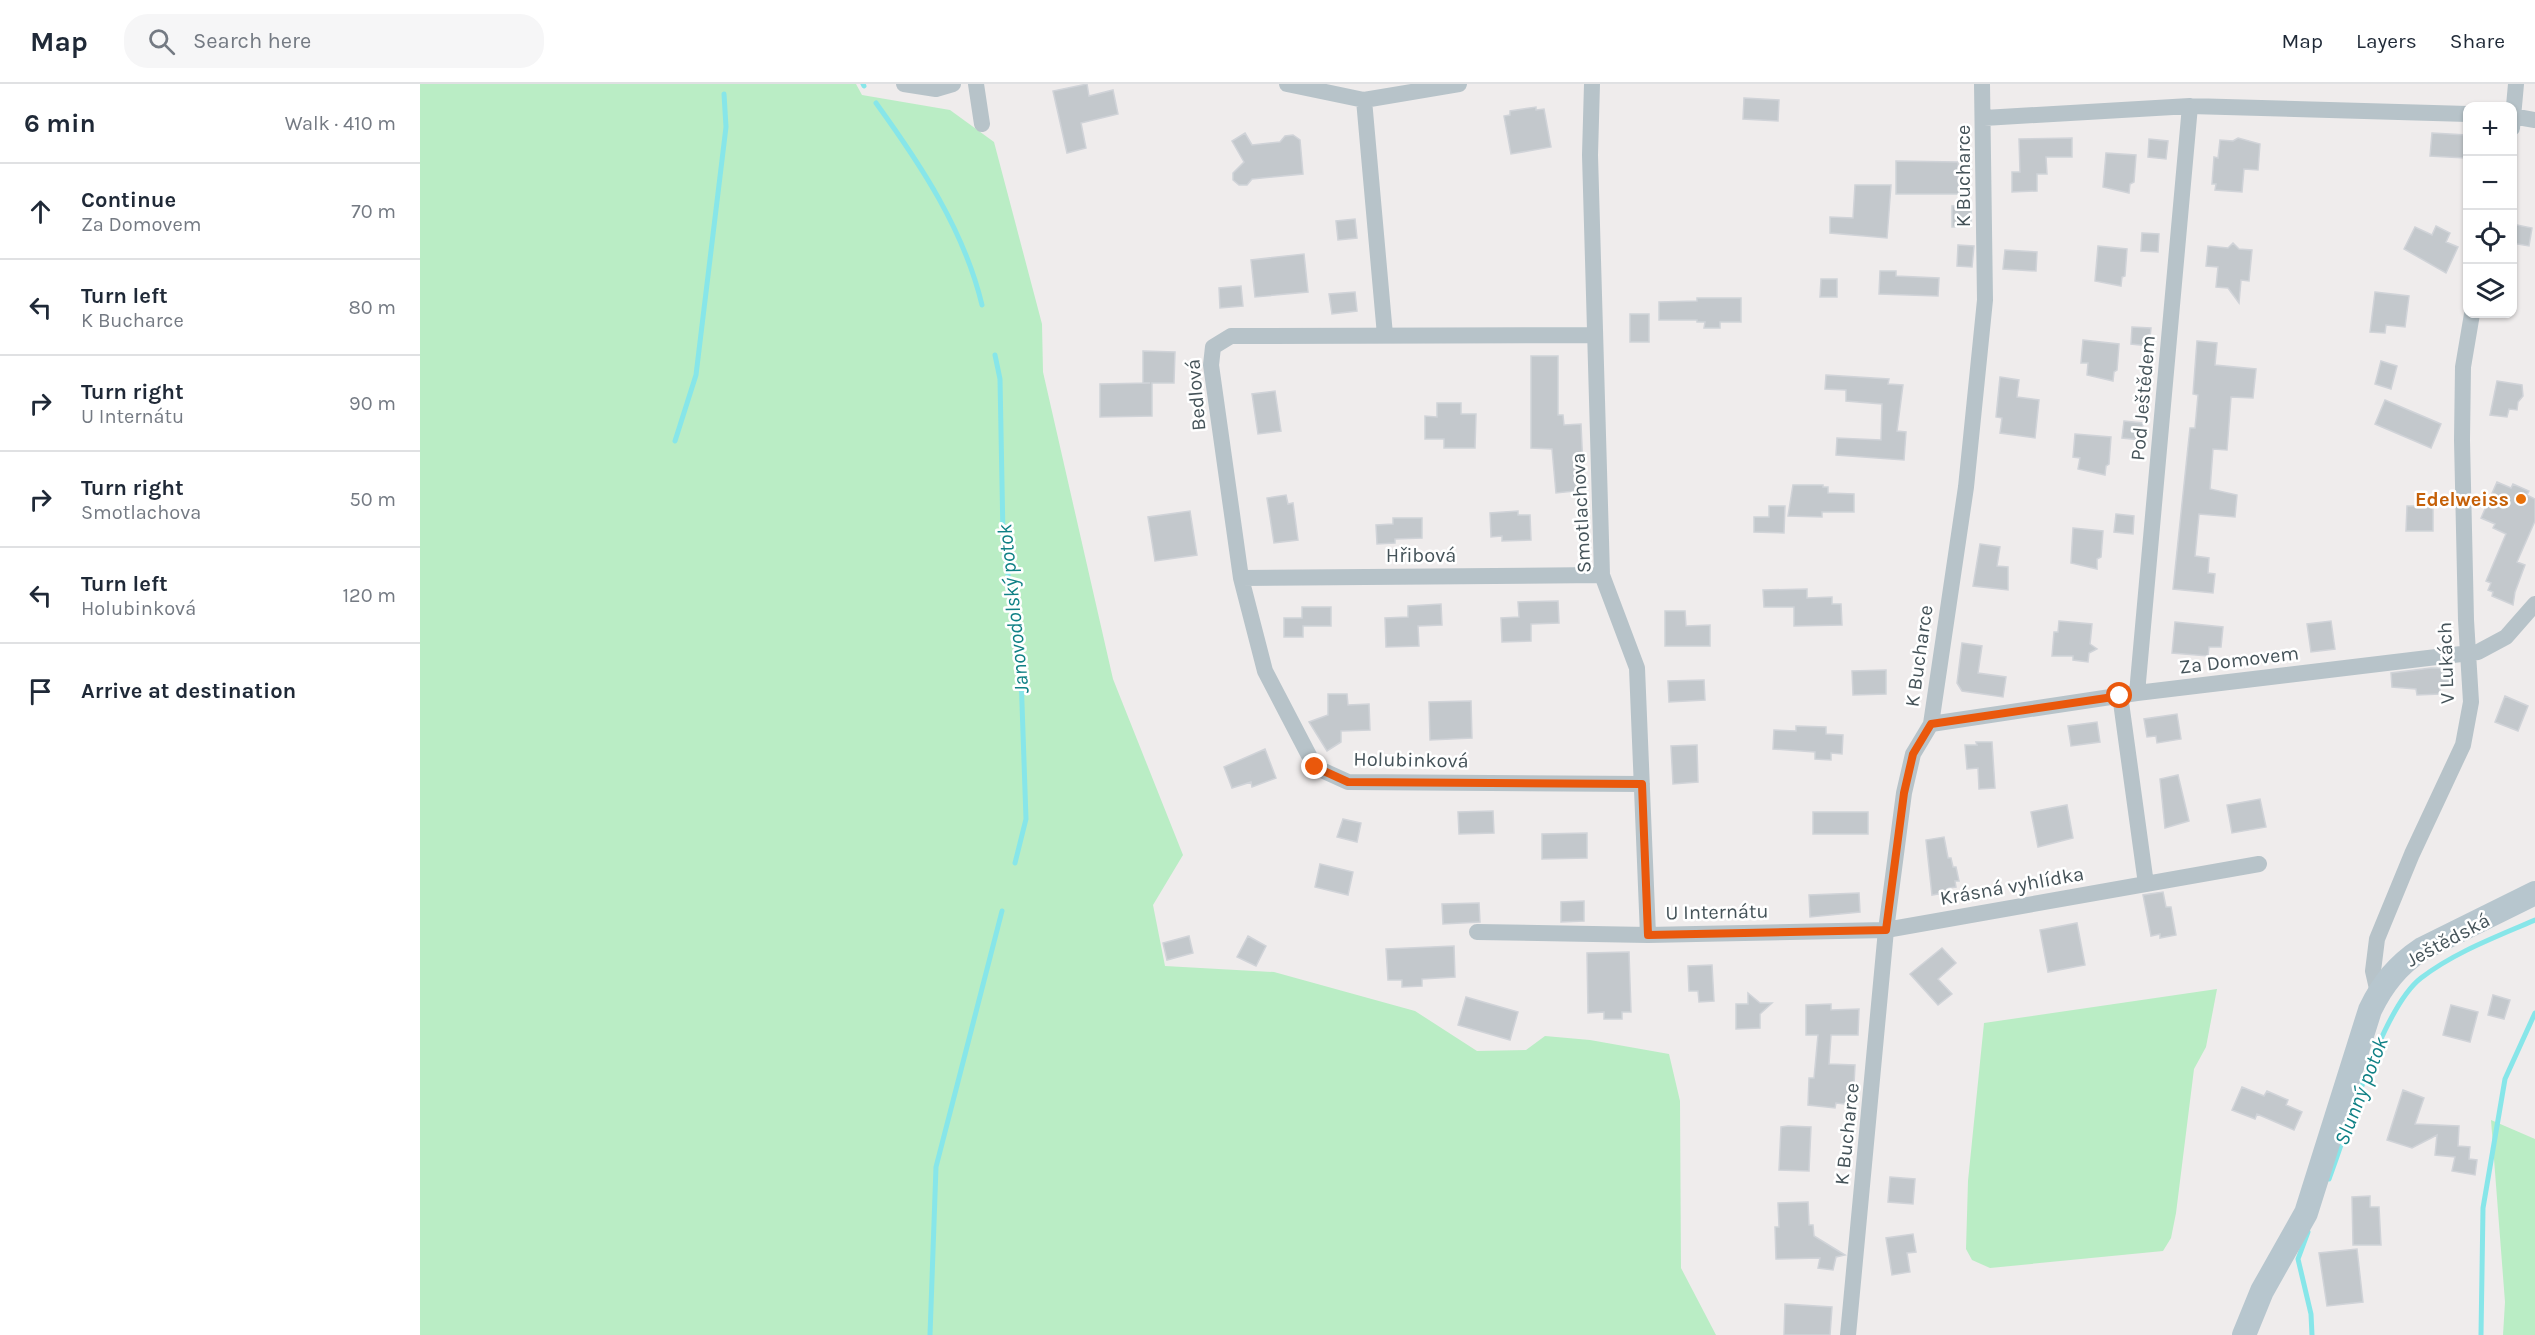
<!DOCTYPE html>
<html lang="en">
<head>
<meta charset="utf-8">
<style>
	:root { --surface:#fff; --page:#f6f6f7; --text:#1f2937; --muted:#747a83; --line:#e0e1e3 }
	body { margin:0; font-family:Karla,sans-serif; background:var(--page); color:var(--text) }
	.controls { position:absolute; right:18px; top:18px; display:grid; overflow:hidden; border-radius:12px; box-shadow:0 2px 4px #0004 }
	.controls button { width:54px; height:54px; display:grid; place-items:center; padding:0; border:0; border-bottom:2px solid var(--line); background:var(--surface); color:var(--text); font:30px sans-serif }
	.stop { position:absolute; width:18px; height:18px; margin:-14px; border:4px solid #ea580c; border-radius:50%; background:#fff }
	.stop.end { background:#ea580c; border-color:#fff; box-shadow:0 2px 6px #0008 }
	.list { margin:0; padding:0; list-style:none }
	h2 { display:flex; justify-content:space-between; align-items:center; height:78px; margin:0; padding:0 24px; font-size:26px }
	h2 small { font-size:20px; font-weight:400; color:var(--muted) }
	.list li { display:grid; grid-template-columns:39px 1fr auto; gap:18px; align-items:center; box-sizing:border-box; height:96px; padding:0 24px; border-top:2px solid var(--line) }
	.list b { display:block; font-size:22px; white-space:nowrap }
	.list p { margin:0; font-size:20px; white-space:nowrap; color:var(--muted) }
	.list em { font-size:20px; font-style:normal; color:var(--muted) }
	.icon { flex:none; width:33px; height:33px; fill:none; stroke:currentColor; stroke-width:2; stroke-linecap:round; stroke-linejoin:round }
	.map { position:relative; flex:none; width:2115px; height:1251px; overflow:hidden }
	header { display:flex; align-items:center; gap:36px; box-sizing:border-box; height:84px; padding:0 30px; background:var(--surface); border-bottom:2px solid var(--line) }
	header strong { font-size:28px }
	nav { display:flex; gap:33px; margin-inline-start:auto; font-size:21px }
	.search { width:420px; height:54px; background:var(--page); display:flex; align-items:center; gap:15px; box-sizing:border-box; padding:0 21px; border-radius:24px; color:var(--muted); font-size:22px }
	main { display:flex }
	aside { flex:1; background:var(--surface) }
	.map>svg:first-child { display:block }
</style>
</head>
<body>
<header>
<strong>Map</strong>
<div class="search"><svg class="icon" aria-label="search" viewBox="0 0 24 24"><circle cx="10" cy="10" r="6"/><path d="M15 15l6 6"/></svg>Search here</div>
<nav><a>Map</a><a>Layers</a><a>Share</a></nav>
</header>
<main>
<aside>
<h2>6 min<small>Walk · 410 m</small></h2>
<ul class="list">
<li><svg class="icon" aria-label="ahead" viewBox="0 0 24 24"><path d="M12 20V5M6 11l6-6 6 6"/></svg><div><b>Continue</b><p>Za Domovem</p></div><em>70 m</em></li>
<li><svg class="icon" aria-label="left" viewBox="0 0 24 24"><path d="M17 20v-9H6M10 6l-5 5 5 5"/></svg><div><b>Turn left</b><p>K Bucharce</p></div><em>80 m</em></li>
<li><svg class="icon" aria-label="right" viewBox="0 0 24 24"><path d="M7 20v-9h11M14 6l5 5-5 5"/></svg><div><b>Turn right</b><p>U Internátu</p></div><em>90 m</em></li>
<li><svg class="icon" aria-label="right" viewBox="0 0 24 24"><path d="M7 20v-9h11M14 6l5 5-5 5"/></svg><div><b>Turn right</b><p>Smotlachova</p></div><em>50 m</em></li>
<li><svg class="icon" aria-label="left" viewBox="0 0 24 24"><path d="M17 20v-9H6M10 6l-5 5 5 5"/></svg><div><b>Turn left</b><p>Holubinková</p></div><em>120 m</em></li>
<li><svg class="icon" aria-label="arrive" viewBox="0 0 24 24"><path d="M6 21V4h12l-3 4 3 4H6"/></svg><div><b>Arrive at destination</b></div></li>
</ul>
</aside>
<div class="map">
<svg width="2115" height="1251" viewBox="0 0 2115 1251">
	<rect width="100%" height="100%" fill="#efecec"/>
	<path fill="#baedc5" d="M0 0H436L442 11 530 26 574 58 622 240 623 288 693 595 763 771 733 821 745 882 854 888 995 927 1057 967 1106 966 1125 952 1170 956 1249 970 1260 1017 1261 1184 1296 1251H0Z
		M1797 905 1786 963 1774 985 1756 1129 1751 1154 1743 1167 1570 1184 1552 1176 1546 1165 1548 1097 1564 939Z
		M2071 1036 2115 1055V1251H2083L2085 1218Z"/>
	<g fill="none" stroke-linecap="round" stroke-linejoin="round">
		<path stroke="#87e6e9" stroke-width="5" d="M443 0 444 2
			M456 19C501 81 544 146 562 221
			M575 271 580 295 583 452 601 591 606 735 595 779
			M255 357 276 291 306 43 304 10
			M1909 1095C1928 1045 1962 924 2001 894 2035 868 2076 853 2115 836
			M1888 1148 1878 1175 1891 1230 1892 1251
			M510 1251 516 1083 582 827
			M2061 1251 2063 1124 2085 995 2115 929"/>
	</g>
	<path fill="#c3c8cc" stroke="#d0d3d8" stroke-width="1.5" d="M667 0 669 12 693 6 698 30 661 39 666 64 647 69 633 7Z
		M1324 14 1359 16 1358 37 1323 35Z
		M1116 23V26L1124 25 1131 63 1091 70 1084 32 1090 31V27Z
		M825 49 832 61 860 58 865 52 873 51 880 56 883 90 832 95 827 101H819L813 96V89L824 78 812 57Z
		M2012 49 2047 51 2045 74 2010 72Z
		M1652 54V73H1626L1627 90H1617V107L1592 108V88H1600L1599 55Z
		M1818 54 1840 60 1838 86 1824 85 1822 108 1795 106 1796 100H1792L1794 73 1798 74 1800 56 1813 57Z
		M1729 55 1748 57 1746 75 1728 73Z
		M1686 69 1716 71 1714 98 1710 100 1709 109 1683 103Z
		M1476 77 1538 78 1539 110H1476Z
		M1435 101H1471L1467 154 1410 149V133L1433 134Z
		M1551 121V143H1532V122Z
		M935 135 937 154 918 156 916 137Z
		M2092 140 2112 144 2109 162 2092 159Z
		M2016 142 2030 149 2026 158 2038 163 2026 189 1984 165 1995 143 2012 151Z
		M1722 149 1739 150 1738 168 1721 167Z
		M1813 159 1819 165 1832 166 1829 197 1821 196 1819 219 1808 204 1796 203 1798 183 1786 182 1788 162 1808 164Z
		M1538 161 1554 162 1552 183 1537 182Z
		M1678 162 1707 165 1705 192 1702 193 1701 202 1675 197Z
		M1585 166 1617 168 1616 187 1583 185Z
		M884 170 888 208 835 213 831 176Z
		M1460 187H1476V192L1519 194 1518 212 1459 210Z
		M1401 195H1417V213H1400Z
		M821 202 823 222 800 224 799 204Z
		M935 208 937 227 912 230 909 210Z
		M1955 208 1989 212 1985 243 1966 241 1965 249 1950 248Z
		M1277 214H1321V238H1300V244H1284L1285 238H1277V236H1239V218L1277 217Z
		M1210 230H1229V258H1210Z
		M1712 243 1731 244 1729 262 1711 260Z
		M1663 256 1699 260 1697 286 1694 288 1693 297 1667 291 1668 279H1661Z
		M1777 257 1797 259 1795 281 1836 285 1833 314 1811 313 1807 366 1793 365 1790 405 1817 411 1815 433 1779 430 1775 472 1789 474 1788 489 1795 490 1793 509 1753 505 1770 344H1775L1778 311 1773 310Z
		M723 267 755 268 754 299H732V332L680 333V300L730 299H723Z
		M1111 272H1138V331H1143L1144 341 1161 340 1164 406 1136 409 1132 365 1111 364Z
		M1961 277 1977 282 1971 305 1955 300Z
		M1406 291 1469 295 1468 300 1483 301 1477 347 1486 348 1484 376 1416 371 1417 354 1461 356 1462 320 1426 317V306L1405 305Z
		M1580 293 1599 296 1597 313 1619 316 1615 354 1580 349 1582 334 1576 333Z
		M2077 297 2102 301 2103 312 2098 318 2097 326 2089 325 2087 333 2070 331Z
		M855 307 861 347 838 350 832 310Z
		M1965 316 2021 340 2011 364 1955 340Z
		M1017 319H1041V330H1056L1055 364H1024V355H1005V332L1017 333Z
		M1704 337 1723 339 1721 356 1702 354Z
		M1655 350 1691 353 1689 380 1686 382 1685 391 1658 385 1660 374 1653 373Z
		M2077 398 2091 404 2093 400 2109 407 2107 411 2115 415V437L2097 478 2105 481 2095 508 2093 521 2072 512 2073 508 2068 506 2071 499 2066 497 2086 450 2073 444 2075 440 2061 434Z
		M1373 401H1403V403H1408V409L1434 410V428H1402V433L1368 432Z
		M866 411 868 420 873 419 878 456 854 459 847 414Z
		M1349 422H1365L1364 449 1334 448V433H1349Z
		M1987 422H2013V447H1986Z
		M770 427 777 471 735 477 728 433Z
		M1098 427V431H1110L1111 456 1082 457V452L1071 453 1070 429Z
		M1696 430 1714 432 1713 450 1694 448Z
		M973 434H1002V454L975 455V459L957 460 956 441 973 440Z
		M1653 444 1683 447 1681 473 1677 475V485L1651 479Z
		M1560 460 1580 463 1577 482 1588 483V506L1553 502Z
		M1387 505V514L1412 513V520H1421L1422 541 1374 542V523H1344L1343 506Z
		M1138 517 1139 539 1111 540V557L1082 558 1081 534 1099 533 1098 518Z
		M1021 520 1022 541 998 542 999 562 966 563 965 534 988 533V522Z
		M882 523H911V542H883V553H864V534H882Z
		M1245 527H1265L1266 542 1290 541V562H1245Z
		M1639 537 1672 540 1670 560 1677 565 1669 569 1668 578 1653 576V572H1632L1634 548H1638Z
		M1911 537 1915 565 1891 568 1887 540Z
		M1755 538 1803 543 1801 563H1789L1788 572 1752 569Z
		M1542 559 1562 562 1558 589 1586 593 1583 613 1542 607 1537 599Z
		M2011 584H2028L2029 603H2020V610L1997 611 1996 605 1972 603 1971 589Z
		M1466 586V610L1433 611 1432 587Z
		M1284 596 1285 616 1249 618 1248 597Z
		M908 610H927L928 621 949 620 950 646 921 647V658L907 667 889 638 908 631Z
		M2085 612 2108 622 2098 647 2075 638Z
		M1051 617 1052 654 1010 656 1009 618Z
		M1757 630 1761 655 1737 659 1736 652 1727 653 1724 635Z
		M1677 638 1680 658 1651 662 1648 642Z
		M1376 642 1406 643V650L1423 651 1422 670 1411 669V676L1395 675V668L1353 665 1354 646 1376 647Z
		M1556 658H1572L1575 704 1559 705 1558 684 1547 685 1545 661H1557Z
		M1277 661 1278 698 1253 700 1251 662Z
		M845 665 856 694 832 703 831 698 812 704 804 683Z
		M1758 691 1769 737 1745 744 1740 695Z
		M1840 715 1846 743 1812 749 1807 721Z
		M1647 721 1653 754 1618 763 1611 728Z
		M1073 727 1074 749 1039 750 1038 728Z
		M1393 728H1448V750H1393Z
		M923 735 941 739 937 758 917 753Z
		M1167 749V774L1122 775V750Z
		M1524 753 1528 774H1531L1533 783H1536L1539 797H1535L1536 803 1529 804V808L1512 811 1506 756Z
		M900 780 933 788 928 811 895 803Z
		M1743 808 1746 823H1751L1756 851 1740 854V850L1731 852 1723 811Z
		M1439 809 1440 828 1390 833 1389 811Z
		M1164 817V837L1141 838V818Z
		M1059 819 1060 838 1023 840 1022 820Z
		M1657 839 1665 881 1628 888 1620 846Z
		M769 852 773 869 747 876 743 859Z
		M828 852 846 862 836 882 817 873Z
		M1034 862 1035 893 1002 895V902L982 903V896H968L966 865Z
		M1522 864 1536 879 1518 895 1532 910 1518 921 1490 890Z
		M1209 868 1211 928H1202V935H1184V928L1168 929 1167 869Z
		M1292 881 1294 917 1279 918 1278 907H1269L1268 882Z
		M1328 909 1340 919H1352L1340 930V944L1316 945V920H1328Z
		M2073 911 2090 916 2084 935 2068 931Z
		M1046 913 1098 928 1090 956 1038 941Z
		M1411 920V926L1439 925 1438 951H1411L1409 980 1435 981 1433 1021 1416 1019 1415 1024 1388 1021 1389 994H1394L1398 951H1386V921Z
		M2031 921 2058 928 2050 958 2023 951Z
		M1822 1003 1844 1012 1847 1007 1868 1016 1866 1021 1882 1028 1874 1046 1837 1030 1835 1035 1812 1026Z
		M1983 1006 2004 1014 1995 1040 2039 1042 2038 1062 2050 1063 2049 1075 2057 1076 2055 1091 2032 1087 2035 1073 2015 1071 2017 1051 1992 1064 1967 1056Z
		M1368 1042 1391 1043 1389 1087 1359 1086 1361 1043Z
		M1470 1093 1495 1095 1493 1120 1468 1118Z
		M1950 1112V1123H1959L1961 1161H1933L1932 1113Z
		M1388 1118 1389 1141H1393L1394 1152 1425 1171 1416 1173 1413 1186 1398 1184 1400 1174 1356 1175 1355 1143H1359L1358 1119Z
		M1493 1150 1496 1168 1487 1169 1490 1188 1472 1191 1466 1154Z
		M1937 1165 1943 1218 1907 1222 1899 1169Z
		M1365 1220 1412 1223 1410 1251H1364Z"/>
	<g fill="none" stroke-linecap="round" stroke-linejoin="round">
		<path stroke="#b7c3c9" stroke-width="16" d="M484 0 516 5 533 0
			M556 0 562 40
			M867 0 944 16 1039 0
			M1172 0 1170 71 1182 491 1217 584 1228 851
			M944 16 965 251
			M2092 32 2115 36
			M1564 34 1770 22 2048 30
			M2092 44 2096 0
			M1175 251 811 252 793 263 791 281 821 494 845 587 895 683 928 698 1222 700
			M821 494 1182 491
			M1717 609 1770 22
			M1700 611 1726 800
			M1511 640 1717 609 2058 568 2086 553 2115 520
			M1057 848 1228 851 1466 846 1839 780
			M1958 909 1953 887 1957 855 1992 770 2043 661 2051 618 2046 536 2042 356 2043 283 2052 230
			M1428 1251 1466 846 1484 709 1493 670 1511 640 1546 403 1565 216 1562 0"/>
		<path stroke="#b7c6ce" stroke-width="24" d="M1824 1251 1842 1207 1886 1129 1950 926C1963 899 1978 881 2002 865L2115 809"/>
	</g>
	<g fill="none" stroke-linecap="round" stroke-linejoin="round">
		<path stroke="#ea580c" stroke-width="8" d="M895 683 928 698 1222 700 1228 851 1466 846 1484 709 1493 670 1511 640 1700 612"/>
	</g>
	<circle fill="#e8710a" stroke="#fff" stroke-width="2" cx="2101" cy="415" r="6"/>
	<g text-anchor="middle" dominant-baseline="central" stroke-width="5" stroke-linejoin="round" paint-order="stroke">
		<g font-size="20" fill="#455359" stroke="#fff">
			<text transform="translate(1543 92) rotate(-90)">K Bucharce</text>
			<text transform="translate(776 311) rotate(-95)">Bedlová</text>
			<text transform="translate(1723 314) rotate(-85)">Pod Ještědem</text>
			<text transform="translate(1161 429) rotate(-93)">Smotlachova</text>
			<text x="1001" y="471">Hřibová</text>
			<text transform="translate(1499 572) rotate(-82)">K Bucharce</text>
			<text transform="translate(1819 576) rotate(-7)">Za Domovem</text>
			<text transform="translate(2026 579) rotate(-92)">V Lukách</text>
			<text transform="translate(991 676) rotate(1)">Holubinková</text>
			<text transform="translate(1592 802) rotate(-10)">Krásná vyhlídka</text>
			<text transform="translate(1297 828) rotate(-1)">U Internátu</text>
			<text transform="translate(2028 856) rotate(-28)">Ještědská</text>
			<text transform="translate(1427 1050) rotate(-84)">K Bucharce</text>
		</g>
		<g font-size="20" font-weight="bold" fill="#c56008" stroke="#fff" text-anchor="end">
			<text x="2089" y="415">Edelweiss</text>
		</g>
		<g font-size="21" font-style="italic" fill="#0f8085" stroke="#fff">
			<text transform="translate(593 525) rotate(-96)">Janovodolský potok</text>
			<text transform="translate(1941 1007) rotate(-69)">Slunný potok</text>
		</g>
	</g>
</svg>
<div class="controls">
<button>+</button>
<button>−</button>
<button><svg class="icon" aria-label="locate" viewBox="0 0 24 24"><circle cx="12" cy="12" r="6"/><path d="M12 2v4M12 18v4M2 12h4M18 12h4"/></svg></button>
<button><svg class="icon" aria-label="layers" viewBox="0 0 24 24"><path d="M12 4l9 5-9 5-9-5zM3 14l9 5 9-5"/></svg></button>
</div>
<div class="stop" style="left:1700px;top:612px"></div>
<div class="stop end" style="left:895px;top:683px"></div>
</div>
</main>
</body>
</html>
